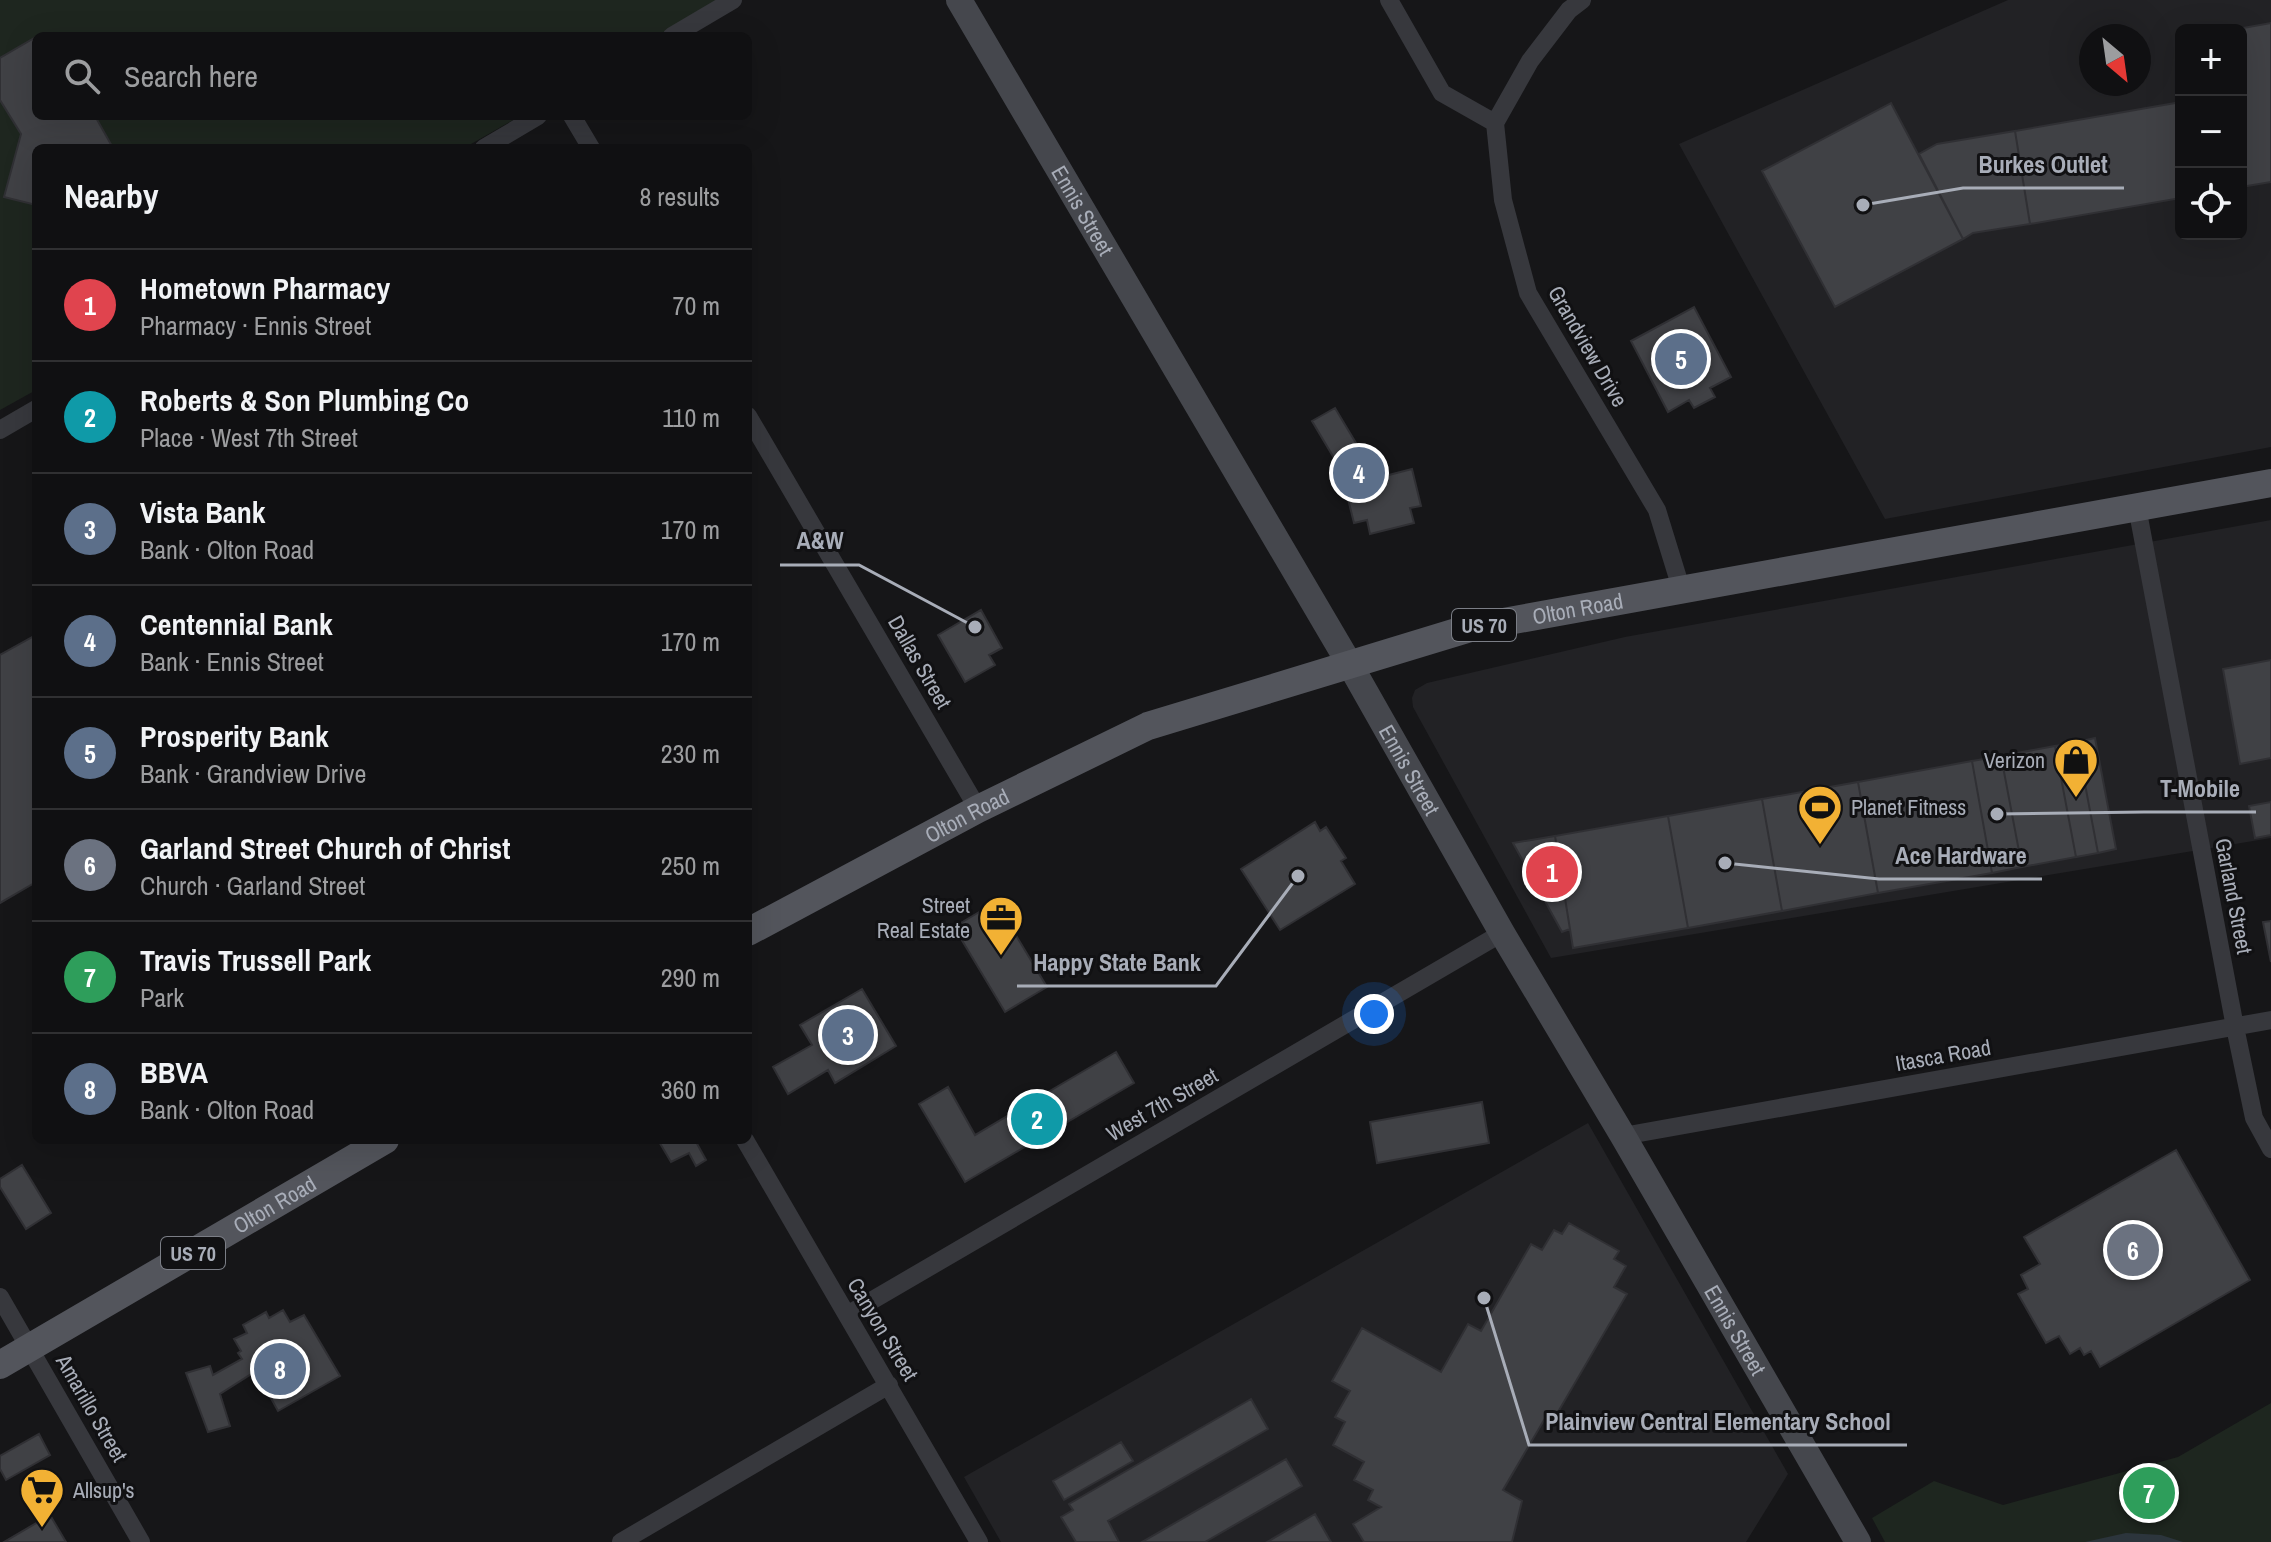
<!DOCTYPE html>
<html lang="en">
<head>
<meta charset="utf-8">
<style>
	:root { --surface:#101012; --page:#1e1e20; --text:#f1f3f6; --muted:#9c9d9f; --line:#303032; --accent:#f2b134 }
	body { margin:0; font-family:"Archivo Narrow",sans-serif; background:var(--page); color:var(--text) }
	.controls { position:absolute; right:24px; top:24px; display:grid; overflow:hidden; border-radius:12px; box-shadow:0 8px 32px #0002 }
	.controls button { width:72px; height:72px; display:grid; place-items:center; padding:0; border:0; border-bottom:2px solid var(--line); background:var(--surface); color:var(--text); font:40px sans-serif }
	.compass { position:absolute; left:2079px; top:24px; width:72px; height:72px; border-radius:50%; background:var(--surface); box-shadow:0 8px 32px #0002; rotate:151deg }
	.you { position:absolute; left:1374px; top:1014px; width:28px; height:28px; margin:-20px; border:6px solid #fff; border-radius:50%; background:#1a73e8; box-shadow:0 0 0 12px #1a73e833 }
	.badge { display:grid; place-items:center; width:52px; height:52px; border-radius:50%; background:var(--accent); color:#fff; font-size:26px; font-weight:700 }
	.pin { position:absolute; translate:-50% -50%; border:4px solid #fff; box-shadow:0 2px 8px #0006 }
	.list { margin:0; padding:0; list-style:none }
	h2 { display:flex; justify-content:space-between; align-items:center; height:104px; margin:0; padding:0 32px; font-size:34px }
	h2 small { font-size:26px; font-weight:400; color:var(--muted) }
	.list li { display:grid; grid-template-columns:52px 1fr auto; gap:24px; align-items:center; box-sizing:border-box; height:112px; padding:0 32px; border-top:2px solid var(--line) }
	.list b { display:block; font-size:30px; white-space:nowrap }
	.list p { margin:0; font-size:26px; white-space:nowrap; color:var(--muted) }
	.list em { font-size:26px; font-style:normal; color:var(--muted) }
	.icon { flex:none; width:44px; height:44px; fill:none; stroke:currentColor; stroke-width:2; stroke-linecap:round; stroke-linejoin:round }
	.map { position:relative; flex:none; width:2271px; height:1542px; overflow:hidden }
	.search { position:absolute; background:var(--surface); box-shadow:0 8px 32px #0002; left:32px; top:32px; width:720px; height:88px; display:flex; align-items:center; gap:20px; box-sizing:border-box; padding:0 28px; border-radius:12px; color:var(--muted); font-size:30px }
	.panel { position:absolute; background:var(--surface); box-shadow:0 8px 32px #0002; left:32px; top:144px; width:720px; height:1000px; border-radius:12px }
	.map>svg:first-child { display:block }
</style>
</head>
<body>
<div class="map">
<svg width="2271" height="1542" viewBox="0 0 2271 1542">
	<rect width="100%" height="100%" fill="#161618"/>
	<path fill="#222225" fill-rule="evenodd" d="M2008 0H2271V447L1885 519 1679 144ZM2181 30H2241V234H2181ZM2091 36H2139V84H2091Z
		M2271 520V838L1551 958 1413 707 1412 698 1415 690 1427 683 1625 637Z
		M1588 1123 1788 1474 1746 1542H1001L964 1477Z"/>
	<path fill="#1e261f" d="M0 0H726L662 36H36V116H520L464 148H36V390L0 410Z
		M2271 1403V1542H1885L1872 1518 1934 1481 2003 1505 2178 1457Z"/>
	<path fill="#2c353c" d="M2126 1533 2161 1535 2183 1542H2085Z"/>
	<path fill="#404145" stroke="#303034" stroke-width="2" d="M2271 23V182L2241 187V30H2232Z
		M36 37V116H95L113 148H36V205L4 197 21 134 0 100V58Z
		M2181 102V198L2030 224 2015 131Z
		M1891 103 1963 239 1835 307 1762 171Z
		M2015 131 2030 224 1973 233 1963 239 1919 154 1937 144Z
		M1694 307 1731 377 1710 388 1715 397 1694 408 1689 400 1668 412 1631 341Z
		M1335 408 1377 478 1412 469 1421 506 1410 508 1414 523 1370 534 1367 520 1354 523 1345 487 1350 485 1312 421Z
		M981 610 1002 648 989 655 995 665 965 682 938 635Z
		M36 635V882L0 903V655Z
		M2271 660V758L2240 764 2223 669Z
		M2095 738 2116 849 2098 853 2077 742Z
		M2077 742 2098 853 2076 857 2055 746Z
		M2055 746 2076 857 2022 867 2001 756Z
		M2001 756 2022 867 1992 873 1972 761Z
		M1972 761 1992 873 1878 893 1858 782Z
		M1858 782 1878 893 1782 911 1762 799Z
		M1762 799 1782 911 1688 928 1668 816Z
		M2271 802V835L2255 838 2249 806Z
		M1668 816 1688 928 1573 948 1555 836Z
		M1315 822 1320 831 1326 827 1346 858 1341 861 1355 884 1280 930 1241 869Z
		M1555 836 1570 929 1562 932 1513 843Z
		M996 902 1047 987 1005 1012 954 927Z
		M2271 921V962L2263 922Z
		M862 989 896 1046 835 1083 828 1070 788 1094 773 1067 812 1045 800 1025Z
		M1116 1052 1134 1083 965 1182 919 1104 948 1087 975 1135Z
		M1482 1102 1489 1143 1377 1163 1370 1122Z
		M658 1140H695L706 1160 696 1166 689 1153 671 1162Z
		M2176 1150 2250 1280 2100 1367 2091 1351 2084 1355 2080 1348 2070 1354 2059 1336 2046 1343 2018 1294 2028 1289 2021 1275 2040 1264 2024 1237Z
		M22 1165 51 1213 26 1229 0 1187V1179Z
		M1569 1223 1619 1251 1614 1259 1626 1266 1614 1287 1627 1294 1551 1424 1544 1420 1503 1490 1522 1501 1512 1542H1364L1353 1524 1381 1507 1368 1500 1373 1490 1354 1480 1364 1462 1333 1445 1345 1422 1335 1417 1350 1391 1332 1381 1362 1328 1441 1372 1468 1324 1481 1331 1531 1244 1542 1250 1554 1230 1562 1234Z
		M283 1310 290 1322 304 1315 340 1376 278 1411 256 1371 220 1394 230 1426 208 1432 186 1373 210 1366 213 1375 242 1359 238 1353 241 1351 234 1339 247 1333 243 1325 266 1312 269 1318Z
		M1251 1399 1268 1429 1108 1521 1119 1542H1076L1061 1517 1073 1510 1069 1504Z
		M39 1434 50 1455 6 1480 0 1469V1456Z
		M1121 1442 1133 1461 1064 1500 1053 1481Z
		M1286 1459 1302 1486 1205 1542H1142Z
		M1315 1514 1331 1542H1267Z
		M50 1515 66 1542H4Z"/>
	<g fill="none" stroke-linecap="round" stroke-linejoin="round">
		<path stroke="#37383d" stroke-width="18" d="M1389 0 1442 93 1495 123
			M1582 0 1569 10 1530 61 1495 123 1503 200 1528 293 1657 510 1681 588
			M672 36 733 0
			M572 116 591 148
			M484 148 538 116
			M748 416 978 809
			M0 430 36 409
			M2137 507 2235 1027 2254 1118 2271 1149
			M1623 1136 2271 1020
			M745 1140 979 1542
			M0 1297 141 1542
			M847 1315 1502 933
			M621 1542 889 1385"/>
		<path stroke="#45474d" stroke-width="26" id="s1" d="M959 0 1349 663 1502 933 1623 1136 1858 1542"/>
		<g stroke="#53555c" stroke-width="28">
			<path id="s2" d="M748 932 978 809 1148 726 1470 628 2271 483"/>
			<path id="s3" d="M0 1365 385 1140"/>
		</g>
	</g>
	<defs>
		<g id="shop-pin" transform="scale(2.3)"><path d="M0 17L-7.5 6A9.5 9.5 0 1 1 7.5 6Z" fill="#f2b134" stroke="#111113"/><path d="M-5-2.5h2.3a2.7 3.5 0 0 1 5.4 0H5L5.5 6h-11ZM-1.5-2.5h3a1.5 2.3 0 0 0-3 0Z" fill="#111"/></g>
		<g id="stadium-pin" transform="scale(2.3)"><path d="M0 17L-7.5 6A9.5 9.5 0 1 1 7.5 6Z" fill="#f2b134" stroke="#111113"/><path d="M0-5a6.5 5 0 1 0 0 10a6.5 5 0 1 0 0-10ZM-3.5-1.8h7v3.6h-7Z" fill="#111"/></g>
		<g id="office-pin" transform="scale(2.3)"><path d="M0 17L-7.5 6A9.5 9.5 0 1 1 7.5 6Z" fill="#f2b134" stroke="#111113"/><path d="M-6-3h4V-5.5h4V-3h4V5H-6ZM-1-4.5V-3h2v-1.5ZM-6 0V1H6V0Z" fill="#111"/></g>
		<g id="supermarket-pin" transform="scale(2.3)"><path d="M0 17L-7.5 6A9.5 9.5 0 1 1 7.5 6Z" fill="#f2b134" stroke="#111113"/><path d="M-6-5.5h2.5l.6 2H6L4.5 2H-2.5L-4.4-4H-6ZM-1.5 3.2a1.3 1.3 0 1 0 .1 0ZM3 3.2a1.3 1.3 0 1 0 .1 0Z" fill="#111"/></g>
	</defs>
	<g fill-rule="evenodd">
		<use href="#shop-pin" x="2076" y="760"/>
		<use href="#stadium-pin" x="1820" y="807"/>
		<use href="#office-pin" x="1001" y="918"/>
		<use href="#supermarket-pin" x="42" y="1490"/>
	</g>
	<g text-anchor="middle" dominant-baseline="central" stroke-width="6" stroke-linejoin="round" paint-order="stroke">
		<g fill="#111113" stroke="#7b7e86" stroke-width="2">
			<rect x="1452" y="609" width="64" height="32" rx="6"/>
			<rect x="161" y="1237" width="64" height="32" rx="6"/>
		</g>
		<g font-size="20" font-weight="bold" fill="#a8adb8">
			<text x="1484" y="625">US 70</text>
			<text x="193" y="1253">US 70</text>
		</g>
		<g font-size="22" fill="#a8adb8" stroke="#111113">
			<text stroke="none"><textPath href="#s1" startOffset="244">Ennis Street</textPath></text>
			<text transform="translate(1588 346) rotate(60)">Grandview Drive</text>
			<text stroke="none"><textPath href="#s2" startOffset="896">Olton Road</textPath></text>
			<text transform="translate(920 662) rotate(60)">Dallas Street</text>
			<text stroke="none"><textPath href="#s1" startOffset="892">Ennis Street</textPath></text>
			<text stroke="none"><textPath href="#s2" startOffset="248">Olton Road</textPath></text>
			<text transform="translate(2234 896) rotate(79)">Garland Street</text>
			<text transform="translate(1943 1055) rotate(-10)">Itasca Road</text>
			<text transform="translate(1162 1104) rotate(-30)">West 7th Street</text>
			<text stroke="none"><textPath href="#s3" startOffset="318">Olton Road</textPath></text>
			<text transform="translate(883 1329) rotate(59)">Canyon Street</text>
			<text stroke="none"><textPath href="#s1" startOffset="1540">Ennis Street</textPath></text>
			<text transform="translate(92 1408) rotate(60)">Amarillo Street</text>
		</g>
		<g font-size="22" fill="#a8adb8" stroke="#111113" text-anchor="end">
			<text x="2045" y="760">Verizon</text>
			<text x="1851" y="807" text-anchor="start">Planet Fitness</text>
			<text x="970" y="905">Street<tspan x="970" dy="25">Real Estate</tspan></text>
			<text x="73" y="1490" text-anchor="start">Allsup's</text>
		</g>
	</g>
	<path fill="none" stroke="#a8adb8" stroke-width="3" d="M1863 205L1963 188H2124M975 627L859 565H780M1997 814L2144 812H2256M1725 863L1879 879H2042M1298 876L1216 986H1017M1484 1298L1529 1445H1907"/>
	<g fill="#a8adb8" stroke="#111113" stroke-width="3">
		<circle cx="1863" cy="205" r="8"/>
		<circle cx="975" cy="627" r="8"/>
		<circle cx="1997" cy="814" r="8"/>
		<circle cx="1725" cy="863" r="8"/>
		<circle cx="1298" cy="876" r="8"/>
		<circle cx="1484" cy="1298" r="8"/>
	</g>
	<g font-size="24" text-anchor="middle" font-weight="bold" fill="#a8adb8" stroke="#111113" stroke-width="6" stroke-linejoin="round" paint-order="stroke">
		<text x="2043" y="173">Burkes Outlet</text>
		<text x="820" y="549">A&amp;W</text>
		<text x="2200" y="797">T-Mobile</text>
		<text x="1961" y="864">Ace Hardware</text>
		<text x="1117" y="971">Happy State Bank</text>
		<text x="1718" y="1430">Plainview Central Elementary School</text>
	</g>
</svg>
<div class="controls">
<button>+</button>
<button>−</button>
<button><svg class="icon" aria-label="locate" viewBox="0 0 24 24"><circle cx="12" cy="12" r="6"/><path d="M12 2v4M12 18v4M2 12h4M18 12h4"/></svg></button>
</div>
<svg class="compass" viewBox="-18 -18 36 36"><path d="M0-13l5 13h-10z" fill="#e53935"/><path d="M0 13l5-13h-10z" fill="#9c9d9f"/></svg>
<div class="you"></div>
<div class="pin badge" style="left:1552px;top:872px;background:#e0444e">1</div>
<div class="pin badge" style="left:1037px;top:1119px;background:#0f9aa8">2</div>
<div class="pin badge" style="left:848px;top:1035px;background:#5c6f8a">3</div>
<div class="pin badge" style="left:1359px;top:473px;background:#5c6f8a">4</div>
<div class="pin badge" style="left:1681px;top:359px;background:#5c6f8a">5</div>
<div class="pin badge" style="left:2133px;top:1250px;background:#6b7280">6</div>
<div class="pin badge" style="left:2149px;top:1493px;background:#2e9e5b">7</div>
<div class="pin badge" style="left:280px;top:1369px;background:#5c6f8a">8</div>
<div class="search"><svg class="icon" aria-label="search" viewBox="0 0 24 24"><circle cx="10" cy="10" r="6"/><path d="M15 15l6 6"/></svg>Search here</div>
<section class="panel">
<h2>Nearby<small>8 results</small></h2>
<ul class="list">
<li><span class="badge" style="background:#e0444e">1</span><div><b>Hometown Pharmacy</b><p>Pharmacy · Ennis Street</p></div><em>70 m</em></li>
<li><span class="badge" style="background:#0f9aa8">2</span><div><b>Roberts &amp; Son Plumbing Co</b><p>Place · West 7th Street</p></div><em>110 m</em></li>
<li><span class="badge" style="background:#5c6f8a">3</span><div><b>Vista Bank</b><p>Bank · Olton Road</p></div><em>170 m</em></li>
<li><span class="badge" style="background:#5c6f8a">4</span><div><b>Centennial Bank</b><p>Bank · Ennis Street</p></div><em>170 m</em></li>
<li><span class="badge" style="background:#5c6f8a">5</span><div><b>Prosperity Bank</b><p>Bank · Grandview Drive</p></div><em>230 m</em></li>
<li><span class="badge" style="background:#6b7280">6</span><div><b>Garland Street Church of Christ</b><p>Church · Garland Street</p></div><em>250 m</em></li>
<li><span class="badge" style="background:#2e9e5b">7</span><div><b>Travis Trussell Park</b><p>Park</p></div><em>290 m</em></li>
<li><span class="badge" style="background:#5c6f8a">8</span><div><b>BBVA</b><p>Bank · Olton Road</p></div><em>360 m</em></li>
</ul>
</section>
</div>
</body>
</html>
